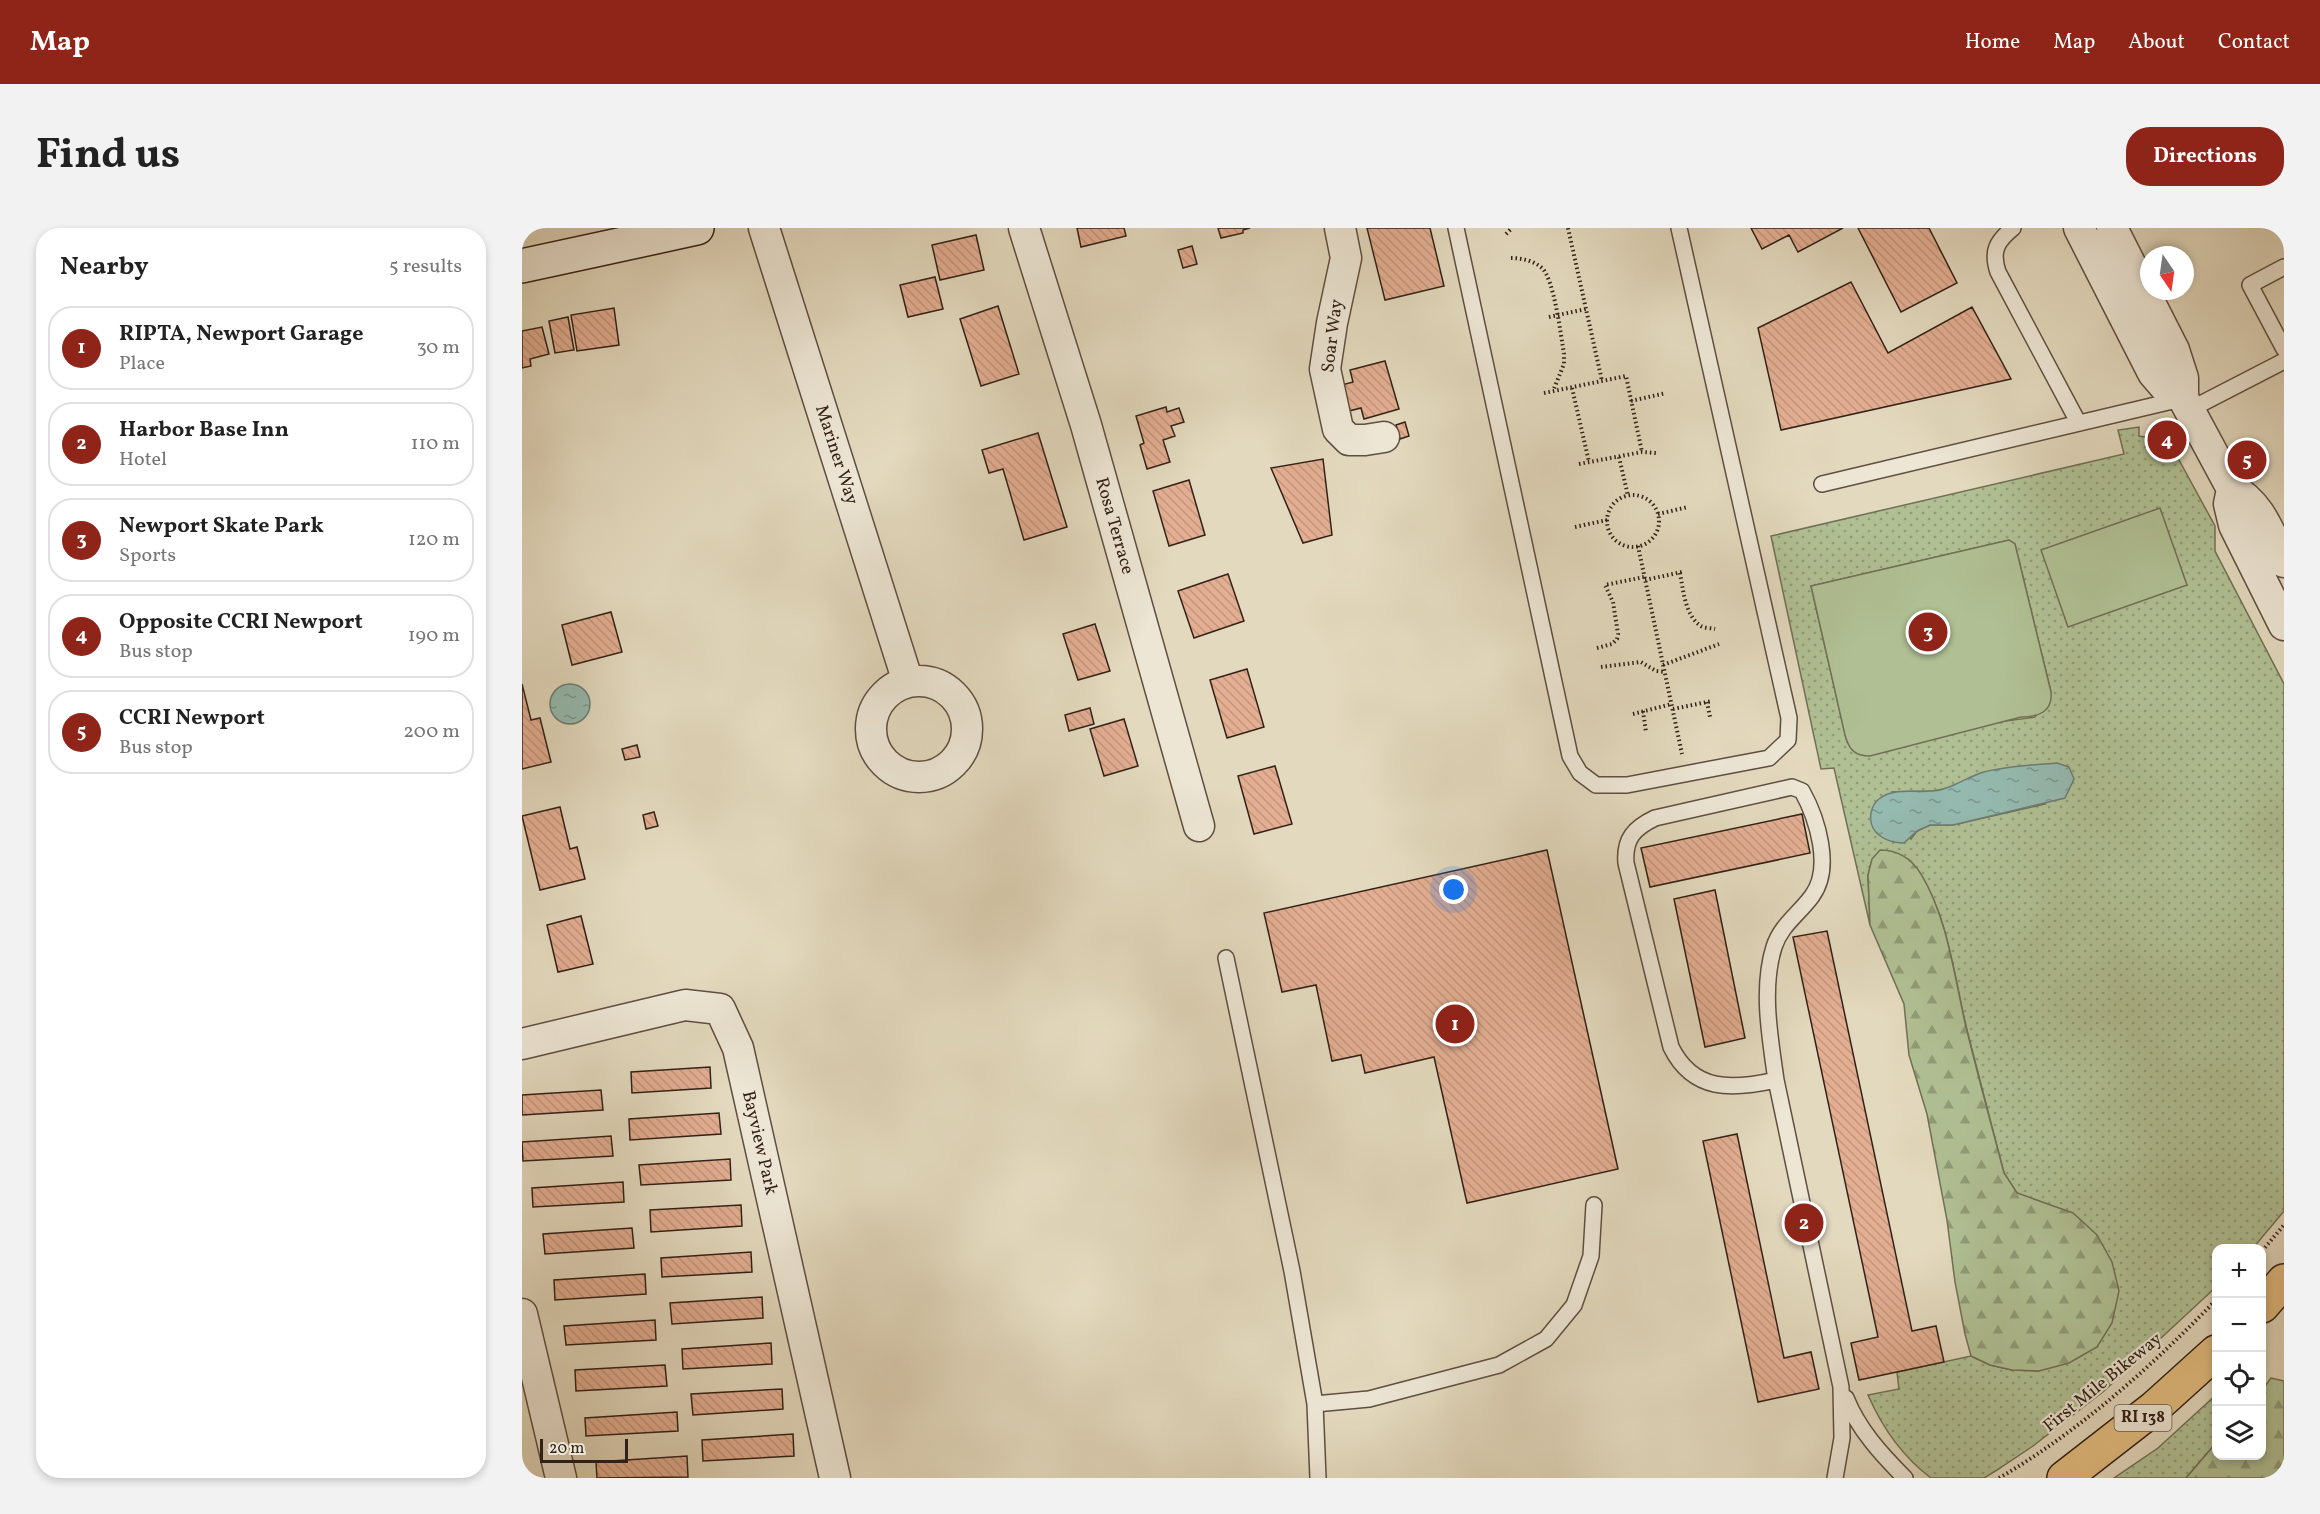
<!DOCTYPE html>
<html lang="en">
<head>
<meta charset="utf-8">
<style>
	:root { --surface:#fff; --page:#f2f2f2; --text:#222; --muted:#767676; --line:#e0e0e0; --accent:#8f2418 }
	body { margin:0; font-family:Vollkorn,serif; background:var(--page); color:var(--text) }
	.controls { position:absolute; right:18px; bottom:18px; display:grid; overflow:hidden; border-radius:12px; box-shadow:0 3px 9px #0003 }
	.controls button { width:54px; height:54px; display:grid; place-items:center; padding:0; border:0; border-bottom:2px solid var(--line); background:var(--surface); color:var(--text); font:30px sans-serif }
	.compass { position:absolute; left:1618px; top:18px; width:54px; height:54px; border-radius:50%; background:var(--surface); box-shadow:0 3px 9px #0003; rotate:167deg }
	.scale { position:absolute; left:18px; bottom:15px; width:88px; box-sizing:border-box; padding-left:6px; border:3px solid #322117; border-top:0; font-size:16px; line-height:21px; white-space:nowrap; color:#322117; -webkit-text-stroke:4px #ede6d5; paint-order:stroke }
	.you { position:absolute; left:932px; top:662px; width:21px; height:21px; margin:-15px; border:4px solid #fff; border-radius:50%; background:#1a73e8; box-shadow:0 0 0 9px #1a73e833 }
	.badge { display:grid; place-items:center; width:39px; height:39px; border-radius:50%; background:var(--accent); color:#fff; font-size:20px; font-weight:700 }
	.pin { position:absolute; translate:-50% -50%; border:3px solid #fff; box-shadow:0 2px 6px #0006 }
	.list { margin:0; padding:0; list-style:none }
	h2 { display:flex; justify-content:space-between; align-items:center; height:78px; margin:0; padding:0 24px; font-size:26px }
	h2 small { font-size:20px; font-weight:400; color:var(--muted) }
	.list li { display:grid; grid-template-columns:39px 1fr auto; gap:18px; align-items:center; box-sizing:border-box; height:84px; margin:0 12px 12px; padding:0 12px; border:2px solid var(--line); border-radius:24px }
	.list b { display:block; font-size:22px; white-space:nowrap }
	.list p { margin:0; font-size:20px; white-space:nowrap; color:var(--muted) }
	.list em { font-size:20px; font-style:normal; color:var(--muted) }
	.icon { flex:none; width:33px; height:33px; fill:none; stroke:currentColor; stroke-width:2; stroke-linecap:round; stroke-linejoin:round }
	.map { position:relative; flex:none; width:1762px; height:1250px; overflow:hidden; border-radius:24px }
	header { display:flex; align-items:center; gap:36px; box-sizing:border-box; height:84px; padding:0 30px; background:var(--accent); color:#fff }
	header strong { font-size:28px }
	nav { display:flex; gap:33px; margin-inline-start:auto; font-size:21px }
	.intro { display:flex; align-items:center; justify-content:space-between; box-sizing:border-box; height:144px; padding:0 36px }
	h1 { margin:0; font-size:42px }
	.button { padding:15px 27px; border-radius:24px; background:var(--accent); color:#fff; font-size:21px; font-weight:700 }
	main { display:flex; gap:36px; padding:0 36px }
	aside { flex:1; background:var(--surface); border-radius:24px; box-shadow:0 3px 9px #0003 }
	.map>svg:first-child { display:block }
</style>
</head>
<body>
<header>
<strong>Map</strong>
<nav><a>Home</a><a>Map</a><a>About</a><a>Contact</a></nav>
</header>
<div class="intro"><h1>Find us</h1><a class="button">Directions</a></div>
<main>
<aside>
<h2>Nearby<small>5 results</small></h2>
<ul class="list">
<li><span class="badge">1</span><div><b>RIPTA, Newport Garage</b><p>Place</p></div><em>30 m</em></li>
<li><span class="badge">2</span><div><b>Harbor Base Inn</b><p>Hotel</p></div><em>110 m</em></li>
<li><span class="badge">3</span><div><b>Newport Skate Park</b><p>Sports</p></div><em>120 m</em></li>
<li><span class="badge">4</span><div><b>Opposite CCRI Newport</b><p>Bus stop</p></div><em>190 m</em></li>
<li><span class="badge">5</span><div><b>CCRI Newport</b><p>Bus stop</p></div><em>200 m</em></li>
</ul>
</aside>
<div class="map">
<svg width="1762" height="1250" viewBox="0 0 1762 1250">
	<defs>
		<pattern id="grass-dots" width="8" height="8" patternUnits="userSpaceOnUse" patternTransform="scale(1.5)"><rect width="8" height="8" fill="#b0c094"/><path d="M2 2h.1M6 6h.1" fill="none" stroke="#909c78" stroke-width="1.8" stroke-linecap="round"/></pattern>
		<pattern id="forest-firs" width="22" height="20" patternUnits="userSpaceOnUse" patternTransform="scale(1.5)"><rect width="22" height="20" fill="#b0c094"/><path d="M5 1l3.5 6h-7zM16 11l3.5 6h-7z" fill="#909c78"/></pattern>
		<pattern id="water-ripples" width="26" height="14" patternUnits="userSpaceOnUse" patternTransform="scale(1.5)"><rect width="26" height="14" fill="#95bab0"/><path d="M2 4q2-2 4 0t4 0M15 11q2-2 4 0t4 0" fill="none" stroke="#7a978e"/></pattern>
		<pattern id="building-back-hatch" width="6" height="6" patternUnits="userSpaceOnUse" patternTransform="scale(1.5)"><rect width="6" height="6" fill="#e3ae92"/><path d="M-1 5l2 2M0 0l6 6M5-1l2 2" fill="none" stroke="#c3957d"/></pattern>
	</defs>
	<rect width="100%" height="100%" fill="#e3d9be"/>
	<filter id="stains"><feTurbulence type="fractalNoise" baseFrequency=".00333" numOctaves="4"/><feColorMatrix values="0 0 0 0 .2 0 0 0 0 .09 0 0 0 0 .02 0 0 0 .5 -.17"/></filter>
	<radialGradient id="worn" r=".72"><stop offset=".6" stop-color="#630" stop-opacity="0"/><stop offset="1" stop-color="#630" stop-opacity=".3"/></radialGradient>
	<path fill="url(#grass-dots)" stroke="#717056" stroke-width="1.5" fill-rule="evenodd" d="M1617 199V208L1630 210 1657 232 1693 298V323L1762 456V983L1731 1020H1694V1059L1582 1163 1511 1218 1475 1242 1462 1250H1409C1381 1229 1360 1199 1346 1167L1377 1161 1375 1144 1449 1128 1468 1137 1490 1142 1517 1143 1519 974 1495 965 1482 945C1470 897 1457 850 1445 802 1431 745 1426 676 1386 631L1350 632 1346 647 1348 697 1312 540 1299 541 1249 308 1602 226 1596 202ZM1487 312 1493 316 1529 464 1513 489 1325 514 1289 358ZM1460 545 1523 576 1431 597H1408L1395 603 1389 611 1370 564 1413 563 1433 558Z
		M1694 1167V1215L1664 1250H1592L1636 1220Z"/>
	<path fill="url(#forest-firs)" stroke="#717056" stroke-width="1.5" d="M1358 622C1376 622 1389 630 1399 646 1426 691 1432 748 1444 799 1456 848 1469 896 1482 945L1495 965 1551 985 1575 1007 1590 1034 1597 1063 1590 1095 1575 1119 1547 1135 1517 1143 1490 1142 1468 1137 1449 1128 1443 1106 1433 1054 1425 992 1405 886 1387 827 1382 776 1348 697 1346 647 1350 631Z
		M1749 1150 1762 1153V1250H1664L1694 1215V1228H1740V1162Z"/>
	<path fill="#b0c094" stroke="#717056" stroke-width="1.5" d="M1638 280 1665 357 1546 399 1519 322Z
		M1487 312 1493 316 1529 464C1531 484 1516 489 1499 489L1348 528C1333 528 1327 522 1323 507L1289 358Z"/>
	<path fill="url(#water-ripples)" stroke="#6d7d73" stroke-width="1.5" d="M28 476a20 20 0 1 1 40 0a20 20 0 1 1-40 0Z
		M1535 535 1547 539 1552 551 1543 570 1431 597H1408L1395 603 1382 615C1371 615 1357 611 1351 600 1346 591 1349 577 1357 571 1371 559 1393 565 1410 563 1429 562 1444 549 1462 544 1486 538 1511 537 1535 535Z"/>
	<path fill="url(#building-back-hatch)" stroke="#322117" stroke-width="1.5" d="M555 0H602L604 8 559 19Z
		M696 0H728L721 2V5L699 10Z
		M845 0H908L922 58 863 72Z
		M1229 0H1321L1276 24 1267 7 1240 21Z
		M1336 0H1407L1435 55 1379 84Z
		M454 7 462 42 418 52 410 17Z
		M670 18 675 36 661 40 656 22Z
		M413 49 421 81 386 89 378 57Z
		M1329 54 1366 125 1450 79 1489 151 1259 202 1236 100Z
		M476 78 497 146 459 158 438 91Z
		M92 80 97 117 55 123 49 87Z
		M46 89 52 122 33 125 27 93Z
		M20 99 27 126 8 131 9 138 0 140V103Z
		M863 133 877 181 842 191 839 180 827 183 820 157 831 154 828 142Z
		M644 179 645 184 657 180 662 194 649 198 653 208 641 212 648 234 625 241 618 217 622 215 614 188Z
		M883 194 887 208 878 211 874 197Z
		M516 205 545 299 502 312 481 241 467 245 460 222Z
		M801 231 810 307 781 315 749 240Z
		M667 252 683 307 647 318 631 263Z
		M706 346 722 393 672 410 656 363Z
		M89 384 100 424 50 437 40 397Z
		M573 396 588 443 556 452 541 406Z
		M725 441 742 499 705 510 688 452Z
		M0 456 9 492 18 490 29 534 0 541Z
		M568 480 572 496 547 503 543 487Z
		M602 491 616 538 582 548 568 501Z
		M115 517 118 529 103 532 100 521Z
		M753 538 770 596 732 606 716 548Z
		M38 579 48 621 55 619 63 651 18 662 0 588Z
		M132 584 136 598 124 601 121 587Z
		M1280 586 1288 625 1128 659 1119 620Z
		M1025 622 1096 941 945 975 912 829 843 845 839 827 810 833 794 757 760 764 742 685Z
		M1193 662 1223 810 1183 819 1152 671Z
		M59 688 71 736 36 744 25 697Z
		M1305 703 1390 1103 1414 1098 1422 1134 1337 1152 1329 1115 1356 1109 1271 709Z
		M188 839 189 860 110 865 109 844Z
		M79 862 81 882 0 887V867Z
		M197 885 199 906 108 912 107 891Z
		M1215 906 1262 1130 1289 1124 1297 1161 1236 1174 1181 913Z
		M89 908 91 928 1 933 0 914Z
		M208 931 209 952 119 957 117 937Z
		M101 954 102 974 11 979 10 960Z
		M219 977 220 998 129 1004 128 982Z
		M110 1000 112 1020 23 1026 21 1006Z
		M229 1024 230 1044 140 1049 139 1030Z
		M123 1046 124 1066 33 1072 32 1052Z
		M240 1069 241 1090 150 1096 148 1075Z
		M133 1092 134 1112 44 1117 42 1098Z
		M249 1115 250 1136 161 1141 160 1121Z
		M143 1137 145 1158 54 1163 53 1142Z
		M260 1161 261 1181 171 1187 169 1166Z
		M155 1184 156 1203 64 1208 63 1190Z
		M271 1206 272 1228 181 1233 180 1212Z
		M165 1228 166 1249 75 1250 74 1234Z"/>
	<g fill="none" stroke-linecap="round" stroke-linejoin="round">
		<g stroke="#5e4f41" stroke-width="18">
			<path id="lane" d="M934 0 1048 528 1058 545 1074 557H1105L1247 530 1266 512 1267 490 1157 0
				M1491 0C1475 13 1469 23 1476 44L1556 194
				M1762 39 1728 57 1762 121
				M1667 182 1762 133
				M1300 256 1659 171
				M1270 559 1280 563C1295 590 1311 640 1290 668 1277 686 1259 697 1252 719 1239 760 1248 810 1254 852 1210 862 1171 864 1149 819L1104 635C1102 611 1112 600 1133 590Z
				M704 730 770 1043 793 1176 796 1250
				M1254 852 1319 1159 1320 1210 1313 1250
				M1324 1170C1336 1201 1360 1227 1383 1250
				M793 1176 847 1171 977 1137 1024 1111 1052 1077 1069 1028 1072 977"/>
		</g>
		<g stroke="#5e4f41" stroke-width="33">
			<path id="street" d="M242 0 386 454
				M502 0 564 197 677 598
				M818 0 824 30 810 95 803 141 816 201 827 212H843L862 209
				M1557 0 1631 145 1643 159 1661 170
				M1590 0 1652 122 1661 150V170L1710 261C1739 275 1748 307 1762 334
				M1710 261 1707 276 1712 297 1762 397
				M349 501a48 48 0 1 1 96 0a48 48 0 1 1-96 0Z
				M0 816 163 777 198 781 216 820 313 1250
				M0 1086 39 1250"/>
		</g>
		<g stroke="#322117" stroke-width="36">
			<path id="secondary" d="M0 38 175 0"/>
		</g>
		<g stroke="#322117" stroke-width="36">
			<path id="highway" d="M1740 1078 1762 1053
				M1542 1250 1632 1180 1694 1124"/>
		</g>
		<path stroke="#322117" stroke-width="4" stroke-dasharray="1.5 3" stroke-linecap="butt" d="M1046 0 1080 153
			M984 6 990 0
			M989 30C1000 30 1012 33 1020 40 1032 51 1039 108 1042 126V136L1031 163
			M1027 89 1064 81
			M1050 160 1067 234
			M1022 165 1104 148 1120 224
			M1109 173 1144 165
			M1097 229 1106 268
			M1057 236 1120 224 1134 225
			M1085 293a26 26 0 1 1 52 0a26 26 0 1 1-52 0Z
			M1136 286 1166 279
			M1053 299 1085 292
			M1116 318 1160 526
			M1158 345C1161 361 1163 388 1179 398 1182 400 1189 400 1193 401
			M1123 352 1160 344
			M1075 420 1090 416 1095 411 1096 406 1091 374 1083 357 1122 349
			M1141 437 1197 416
			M1079 439 1119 434 1134 443 1143 444
			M1185 474 1188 489
			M1151 481 1190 473
			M1121 483 1124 504
			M1111 486 1150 476
			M1740 1023 1762 997
			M1477 1250C1558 1203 1630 1138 1694 1072"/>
		<use href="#lane" stroke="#ede6d5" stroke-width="15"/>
		<use href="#street" stroke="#ede6d5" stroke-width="30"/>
		<use href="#secondary" stroke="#ede6d5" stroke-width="33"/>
		<use href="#highway" stroke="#e2bc7f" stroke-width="33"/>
	</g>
	<g text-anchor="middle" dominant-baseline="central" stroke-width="4.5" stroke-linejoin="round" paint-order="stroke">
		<rect fill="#ede6d5" stroke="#6a5c50" stroke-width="1.5" x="1592.5" y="1177" width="57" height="26" rx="4.5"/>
		<g font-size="16" font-weight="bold" fill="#322117">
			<text x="1621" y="1190">RI 138</text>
		</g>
		<g font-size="18" fill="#322117" stroke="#ede6d5">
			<text transform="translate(811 108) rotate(-83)">Soar Way</text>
			<text transform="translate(314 227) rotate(72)">Mariner Way</text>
			<text transform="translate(592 298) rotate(74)">Rosa Terrace</text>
			<text transform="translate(237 915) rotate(77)">Bayview Park</text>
			<text transform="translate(1581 1155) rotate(-39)">First Mile Bikeway</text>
		</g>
	</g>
	<rect width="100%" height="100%" filter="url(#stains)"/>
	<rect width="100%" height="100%" fill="url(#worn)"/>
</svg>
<div class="controls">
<button>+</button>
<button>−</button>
<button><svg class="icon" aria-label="locate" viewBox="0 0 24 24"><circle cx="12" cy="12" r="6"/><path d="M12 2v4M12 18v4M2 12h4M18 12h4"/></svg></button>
<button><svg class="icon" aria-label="layers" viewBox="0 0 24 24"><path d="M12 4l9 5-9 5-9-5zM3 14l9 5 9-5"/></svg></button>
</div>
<svg class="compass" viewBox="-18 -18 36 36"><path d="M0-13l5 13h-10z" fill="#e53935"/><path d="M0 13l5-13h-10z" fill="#767676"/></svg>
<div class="scale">20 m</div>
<div class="you"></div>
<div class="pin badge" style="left:933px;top:796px">1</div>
<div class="pin badge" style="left:1282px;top:995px">2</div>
<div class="pin badge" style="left:1406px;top:404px">3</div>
<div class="pin badge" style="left:1645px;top:212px">4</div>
<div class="pin badge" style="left:1725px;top:232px">5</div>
</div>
</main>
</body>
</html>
